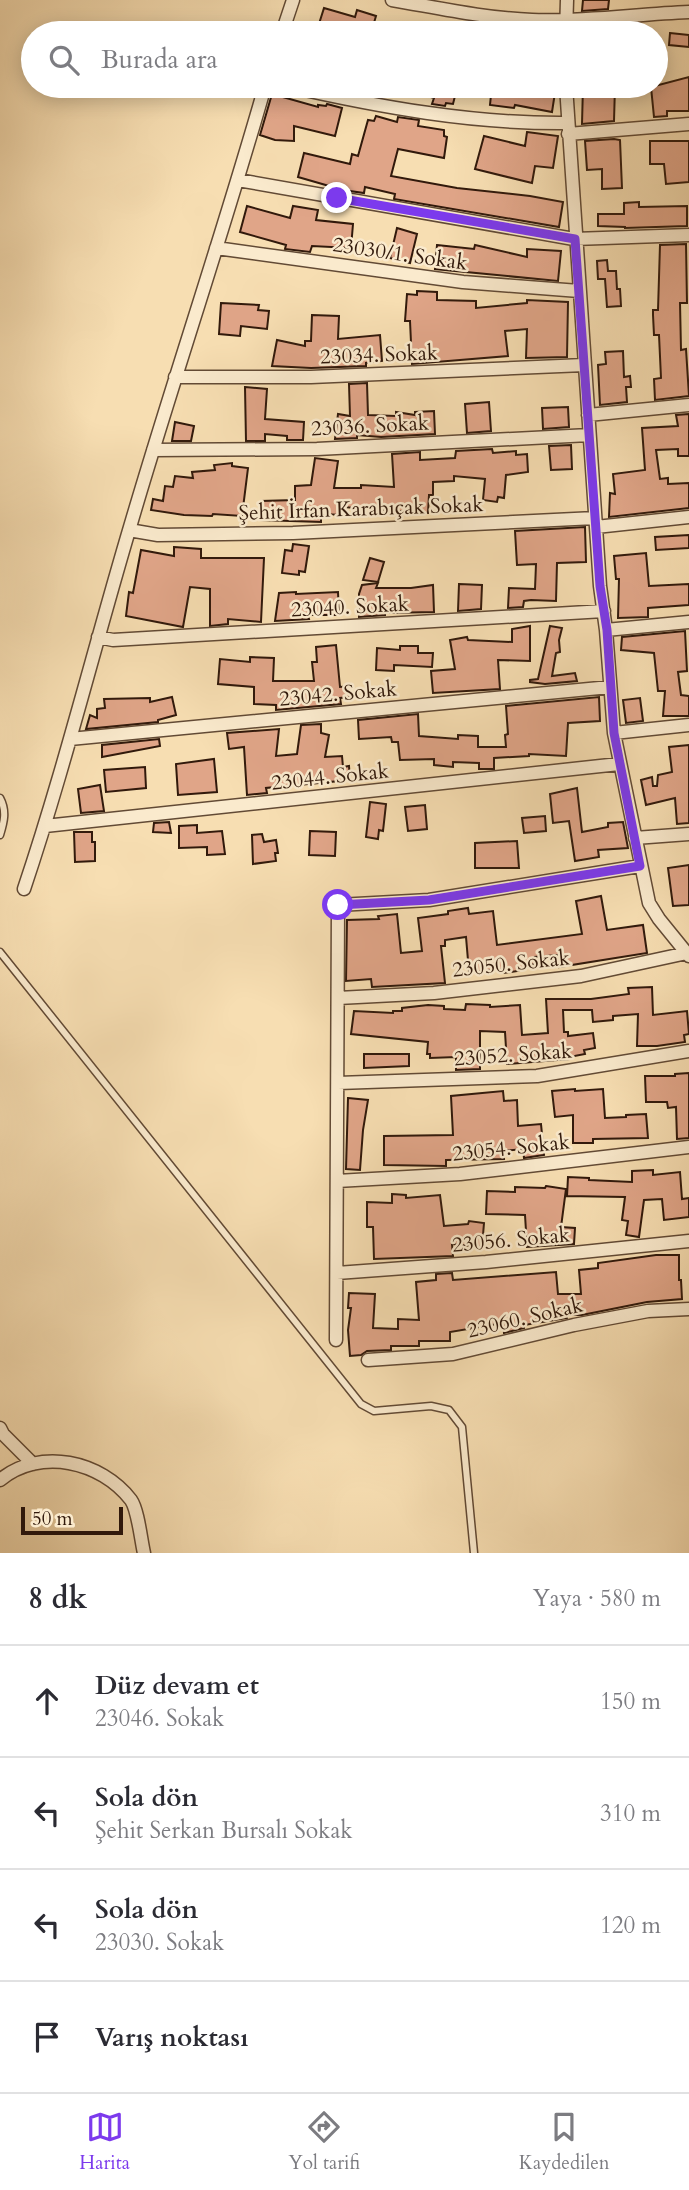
<!DOCTYPE html>
<html lang="tr">
<head>
<meta charset="utf-8">
<style>
	:root { --surface:#fff; --page:#f7f7f7; --text:#2b2b33; --muted:#7c7c81; --line:#e1e1e2; --accent:#7c3aed }
	body { margin:0; font-family:Cardo,serif; background:var(--page); color:var(--text) }
	.scale { position:absolute; left:21px; bottom:18px; width:102px; box-sizing:border-box; padding-left:7px; border:4px solid #31190b; border-top:0; font-size:19px; line-height:24px; white-space:nowrap; color:#31190b; -webkit-text-stroke:5px #faeacd; paint-order:stroke }
	.stop { position:absolute; width:21px; height:21px; margin:-16px; border:5px solid #7c3aed; border-radius:50%; background:#fff }
	.stop.end { background:#7c3aed; border-color:#fff; box-shadow:0 2px 7px #0008 }
	.list { margin:0; padding:0; list-style:none }
	h2 { display:flex; justify-content:space-between; align-items:center; height:91px; margin:0; padding:0 28px; font-size:30px }
	h2 small { font-size:23px; font-weight:400; color:var(--muted) }
	.list li { display:grid; grid-template-columns:46px 1fr auto; gap:21px; align-items:center; box-sizing:border-box; height:112px; padding:0 28px; border-top:2px solid var(--line) }
	.list b { display:block; font-size:26px; white-space:nowrap }
	.list p { margin:0; font-size:23px; white-space:nowrap; color:var(--muted) }
	.list em { font-size:23px; font-style:normal; color:var(--muted) }
	.icon { flex:none; width:38px; height:38px; fill:none; stroke:currentColor; stroke-width:2; stroke-linecap:round; stroke-linejoin:round }
	.map { position:relative; flex:none; width:689px; height:1553px; overflow:hidden }
	.search { position:absolute; background:var(--surface); box-shadow:0 4px 18px #0003; left:21px; right:21px; top:21px; height:77px; display:flex; align-items:center; gap:18px; box-sizing:border-box; padding:0 24px; border-radius:38px; color:var(--muted); font-size:26px }
	.sheet { height:539px; background:var(--surface) }
	nav { display:flex; justify-content:space-around; align-items:center; box-sizing:border-box; height:98px; border-top:2px solid var(--line); background:var(--surface); font-size:19px; color:var(--muted) }
	nav a { display:grid; justify-items:center; gap:4px }
	nav .on { color:var(--accent) }
	.map>svg:first-child { display:block }
</style>
</head>
<body>
<div class="map">
<svg width="689" height="1553" viewBox="0 0 689 1553">
	<rect width="100%" height="100%" fill="#f7deb2"/>
	<filter id="stains"><feTurbulence type="fractalNoise" baseFrequency=".00286" numOctaves="4"/><feColorMatrix values="0 0 0 0 .2 0 0 0 0 .09 0 0 0 0 .02 0 0 0 .5 -.17"/></filter>
	<radialGradient id="worn" r=".72"><stop offset=".6" stop-color="#630" stop-opacity="0"/><stop offset="1" stop-color="#630" stop-opacity=".3"/></radialGradient>
	<path fill="#e0a588" stroke="#31190b" stroke-width="2" d="M583 0H609L608 9 582 11Z
		M324 8 355 17 357 10 376 16 371 33H338L318 27Z
		M670 33 689 35V47L669 45Z
		M689 77V111H667V116L654 117 651 87Z
		M403 86H432L456 92 453 104 446 103 445 106 432 104 434 98 402 88Z
		M472 86H556L552 112 515 105 514 108 490 105 491 95 471 93Z
		M583 86H615L614 121 582 124Z
		M272 94 318 107V105L326 106 327 104 342 108 335 136 294 126V141L275 140 260 135Z
		M376 116 397 122 398 117 419 120 418 126 444 130V136L447 137 444 158 398 149 391 176 457 188 530 196 563 202 559 227 394 199 395 194 365 187 364 193 343 190 298 177 304 153 350 164 352 154 358 156 368 120 374 121Z
		M527 132 558 136 553 168 535 166 532 183 475 169 484 136 525 146Z
		M614 139 620 140 622 188 602 189V169L587 170 585 141Z
		M650 141H689V182L666 184 664 164H650Z
		M639 202V207L687 206V226L625 228V227L598 226V214H624V203Z
		M247 206 290 218 293 206 318 210 316 220 353 224 351 248 312 246 310 252 285 249 286 245 240 232Z
		M397 228 417 234 410 263 390 258Z
		M686 244 687 303H680L681 350 686 349 689 396 655 400 654 379 661 378 659 335H654L653 315V310H658L660 245Z
		M437 245 474 249 475 245 527 257V249L561 251 558 281 435 269Z
		M607 260 608 271H616L617 289H620L621 306 607 307 605 279H598L597 261Z
		M417 291 437 292V300L476 301V308L527 303V300L568 302 567 357 526 358 527 329 505 331 508 356 412 364 410 321H405L407 294 417 295Z
		M221 303 259 305 258 310 269 311 267 329 241 326 240 336 219 334Z
		M312 315 339 316 338 339 380 335 382 361 366 363V366L311 368 272 366 277 340 305 346V341H311Z
		M623 351 624 377 630 376 631 387H626L627 402 600 405 598 365 606 364 605 352Z
		M367 383 368 415 396 416V412L415 415V412L434 411 435 434 381 437 357 435V438L335 439 338 414 350 416 349 384Z
		M245 387 267 389 265 419 304 422 303 440H287V436L265 434V441H246Z
		M489 402 491 431 467 433 465 404Z
		M568 407 569 427 543 429 542 408Z
		M689 414V456H678V449L656 450 660 479 668 478V484L689 483V508L609 517 610 493 615 494 613 474 645 470 642 428 678 426 676 415Z
		M175 422 194 426 191 441H172Z
		M571 445 572 469 551 470 549 446Z
		M492 449 493 453 516 451V455L527 454 528 472 506 475 504 498 498 497 497 502 483 500 485 479 454 476V481L433 482V495H429L428 513 343 507V515L321 514V522L260 520 261 501 295 500V486L311 485 315 458 338 461 334 488H361V485L394 487 392 454 420 452V460L455 458 456 451Z
		M232 463V466L248 468 242 516 213 514 212 516 184 515 151 510 153 499 163 501 165 486 173 487 175 476 193 478 192 472 215 470 214 465Z
		M585 527 586 562 557 563 556 601 531 600 524 601 523 607 508 608 509 588 535 589 536 564 517 565 515 531Z
		M689 535V548L656 550 655 537Z
		M293 544 309 546 305 572 299 571V575L282 573 285 550 292 551Z
		M174 547 201 549V558H264L261 622 228 619V624L210 626V589L190 587 183 627 126 616 129 592 133 593 141 550 174 556Z
		M646 553 649 586 689 584V605L648 608V617L618 618 619 579H616L614 556Z
		M370 558 384 562 378 582 363 580Z
		M378 583 376 588H411L433 585 434 612 385 613V615L359 617V594L362 585Z
		M459 584 482 585 481 609 458 611Z
		M296 592V594L338 592 339 615H308L309 619 275 621 279 593Z
		M530 626V661L498 660 500 689 433 693 431 671 455 669 450 640 467 637 468 640 512 642V629Z
		M550 626 562 628 559 640 560 652 556 653 552 676 575 673 577 681 545 684 530 682V680L538 679Z
		M685 631 687 671 678 672 681 695 689 696V716H663L665 691H658L654 653 621 650 622 637Z
		M336 645 340 687 350 686 351 697 340 698 341 704 276 710V705L254 704V687L218 684 220 659 250 662V657L274 658 273 681H314L312 662H317L316 647Z
		M400 646H418V653H433L432 667 394 665V671L376 670 377 648 400 650Z
		M172 697 176 715 158 720V722L86 729 90 715 97 718V709L105 708 104 699 150 698V702Z
		M599 697 600 721 568 723 566 756 529 754V756L494 758V769H479V763L453 762V767L434 765V759L400 760 398 742H392L391 737 359 739 358 720 418 714 419 736 458 739V735L478 736V747H506L505 735 508 734 506 706Z
		M640 698 643 721 626 723 623 700Z
		M321 724V733L329 735 325 757 342 756 343 767 349 766 350 780 266 788 267 793 247 795 244 747 229 749 227 733 279 729 276 756 297 754 301 725Z
		M159 739 160 746 102 757V745Z
		M689 745V823L677 824 675 798 646 805 641 780 652 777 653 786H657L658 775 672 772 669 747Z
		M214 759 217 792 178 795 176 764Z
		M145 767 146 788 106 792 104 770Z
		M100 785 104 811 81 813 78 789Z
		M577 788 582 832 608 827V823L623 822 628 848 598 850 599 857 575 861 569 821 553 823 550 794Z
		M370 802 386 804 383 831 379 830 378 839 366 837Z
		M425 805 427 829 408 831 405 807Z
		M545 816 546 831 524 833 522 818Z
		M169 822 171 833 153 832 154 823Z
		M197 825V833L222 831 225 854 207 855V847L179 848V826Z
		M310 831 336 832 335 856 309 855Z
		M74 832H92V842H95V861L75 862Z
		M262 834 264 842 276 840 278 853H275L276 861 253 864 252 835Z
		M517 841 519 868H475V843Z
		M689 865V905L673 906 668 868Z
		M601 896 607 930 643 925 647 953 559 967 557 955 535 957 536 964 524 965V970L504 973 503 969 469 972 466 937 445 940V946H441L445 983 372 987 371 979 346 981 347 920 379 919 378 916 397 914 401 953 422 951 418 918 448 914V911L468 908 469 914 493 911 497 945 582 934 576 901Z
		M652 987 653 1015 687 1011 689 1034 684 1035 685 1042 657 1046H637L638 1014 613 1016V1020L593 1022 592 1010H563L564 1032H568V1036L593 1033 595 1048 584 1050 585 1054 569 1057V1059L507 1064 505 1032 480 1031V1069L456 1070V1057L430 1058V1054H427L428 1042 351 1034 354 1011 393 1013V1011H402V1008L428 1005 444 1006V1009L465 1010 466 1004 490 1005V1007L520 1005 522 1035 548 1033 546 999H591L629 994 628 988Z
		M364 1054H409V1066L364 1068Z
		M689 1073V1138L677 1139 676 1107 668 1108 667 1102H646L645 1076H675V1074Z
		M575 1089V1091L603 1089 605 1118 626 1117V1115L646 1114 648 1138 593 1139V1143H573V1115L555 1117 552 1091Z
		M503 1091 504 1101 517 1100 518 1126 541 1124 544 1155 524 1158 523 1149 503 1151 504 1159 446 1160V1166L384 1165V1136L453 1135 451 1096Z
		M348 1098 368 1100 363 1130 360 1170 346 1169Z
		M653 1170V1175L680 1172 682 1199 689 1198V1217L664 1220 662 1199 644 1200 639 1237 626 1235 628 1221 622 1220 625 1197 567 1196 568 1177 589 1178V1180L632 1182V1171Z
		M546 1186 566 1189 561 1227 575 1228 574 1244 527 1247 525 1215 486 1214 487 1191 515 1192V1187L545 1188Z
		M392 1194 406 1195V1198L440 1195 444 1226 468 1224 469 1221 484 1223 482 1247 452 1244 453 1256 374 1259 373 1227H367V1202L392 1203Z
		M656 1255H679V1280H681L682 1299 647 1302 582 1315H567V1318L524 1325V1328L504 1333 503 1323 450 1332V1341H419V1346H391V1350L367 1351 361 1355 350 1356 348 1330 351 1308H348L349 1293 375 1294 373 1328 398 1329V1319L419 1320 416 1282 436 1280V1274L452 1273 453 1280 556 1272 558 1294H581L579 1270 598 1268V1263Z"/>
	<g fill="none" stroke-linecap="round" stroke-linejoin="round">
		<g stroke="#624a35" stroke-width="9">
			<path id="lane" d="M0 798C7 811 4 822 0 835
				M0 952 361 1404 374 1411 431 1406 449 1410 462 1427 474 1553"/>
		</g>
		<g stroke="#624a35" stroke-width="15">
			<path id="street" d="M392 0C439 8 484 18 532 20 584 22 637 14 689 12
				M282 33 293 0
				M566 33 567 0
				M287 86C379 107 473 124 567 123
				M566 86 600 586 606 630 614 733 649 903 659 919 689 956
				M568 134 689 124
				M238 180 574 239 689 235
				M216 248 463 282 579 291
				M175 377H311L584 365
				M588 415 689 405
				M153 450 317 449 589 435
				M596 527 689 517
				M129 530 158 535 293 533 595 518
				M606 630 689 622
				M98 637 113 640 604 611
				M614 733 689 725
				M70 739 610 687
				M45 826 619 764
				M635 838 689 834
				M24 889C64 770 94 648 130 527 173 380 223 234 265 86
				M338 998 434 993 581 976 687 953
				M338 1083 537 1076 689 1051
				M337 1181 460 1174 689 1147
				M337 1273 486 1262 689 1241
				M336 1340 338 905 429 900 640 866
				M368 1360 453 1354 574 1325 648 1311 689 1309
				M0 1428 3 1434 33 1464
				M0 1480C40 1447 101 1461 131 1500 138 1510 141 1540 144 1553"/>
		</g>
		<use href="#lane" stroke="#faeacd" stroke-width="6"/>
		<use href="#street" stroke="#faeacd" stroke-width="12"/>
	</g>
	<g fill="none" stroke-linecap="round" stroke-linejoin="round">
		<path stroke="#7c3aed" stroke-width="9" d="M337 198 575 239 600 586 607 630 614 733 640 866 429 900 338 905"/>
	</g>
	<g text-anchor="middle" dominant-baseline="central" stroke-width="5" stroke-linejoin="round" paint-order="stroke">
		<g font-size="21" fill="#31190b" stroke="#faeacd">
			<text transform="translate(400 254) rotate(8)">23030/1. Sokak</text>
			<text transform="translate(379 355) rotate(-2)">23034. Sokak</text>
			<text transform="translate(370 426) rotate(-3)">23036. Sokak</text>
			<text transform="translate(361 509) rotate(-2)">Şehit İrfan Karabıçak Sokak</text>
			<text transform="translate(350 607) rotate(-3)">23040. Sokak</text>
			<text transform="translate(338 694) rotate(-5)">23042. Sokak</text>
			<text transform="translate(330 777) rotate(-6)">23044. Sokak</text>
			<text transform="translate(511 964) rotate(-6)">23050. Sokak</text>
			<text transform="translate(513 1055) rotate(-4)">23052. Sokak</text>
			<text transform="translate(511 1148) rotate(-6)">23054. Sokak</text>
			<text transform="translate(511 1240) rotate(-5)">23056. Sokak</text>
			<text transform="translate(525 1318) rotate(-13)">23060. Sokak</text>
		</g>
	</g>
	<rect width="100%" height="100%" filter="url(#stains)"/>
	<rect width="100%" height="100%" fill="url(#worn)"/>
</svg>
<div class="scale">50 m</div>
<div class="stop" style="left:338px;top:905px"></div>
<div class="stop end" style="left:337px;top:198px"></div>
<div class="search"><svg class="icon" aria-label="search" viewBox="0 0 24 24"><circle cx="10" cy="10" r="6"/><path d="M15 15l6 6"/></svg>Burada ara</div>
</div>
<section class="sheet">
<h2>8 dk<small>Yaya · 580 m</small></h2>
<ul class="list">
<li><svg class="icon" aria-label="ahead" viewBox="0 0 24 24"><path d="M12 20V5M6 11l6-6 6 6"/></svg><div><b>Düz devam et</b><p>23046. Sokak</p></div><em>150 m</em></li>
<li><svg class="icon" aria-label="left" viewBox="0 0 24 24"><path d="M17 20v-9H6M10 6l-5 5 5 5"/></svg><div><b>Sola dön</b><p>Şehit Serkan Bursalı Sokak</p></div><em>310 m</em></li>
<li><svg class="icon" aria-label="left" viewBox="0 0 24 24"><path d="M17 20v-9H6M10 6l-5 5 5 5"/></svg><div><b>Sola dön</b><p>23030. Sokak</p></div><em>120 m</em></li>
<li><svg class="icon" aria-label="arrive" viewBox="0 0 24 24"><path d="M6 21V4h12l-3 4 3 4H6"/></svg><div><b>Varış noktası</b></div></li>
</ul>
</section>
<nav>
<a class="on"><svg class="icon" aria-label="map" viewBox="0 0 24 24"><path d="M3 6l6-2 6 2 6-2v14l-6 2-6-2-6 2zM9 4v14M15 6v14"/></svg>Harita</a>
<a><svg class="icon" aria-label="directions" viewBox="0 0 24 24"><path d="M12 3l9 9-9 9-9-9zM9 14v-3h6M13 9l2 2-2 2"/></svg>Yol tarifi</a>
<a><svg class="icon" aria-label="saved" viewBox="0 0 24 24"><path d="M7 4h10v16l-5-4-5 4z"/></svg>Kaydedilen</a>
</nav>
</body>
</html>
